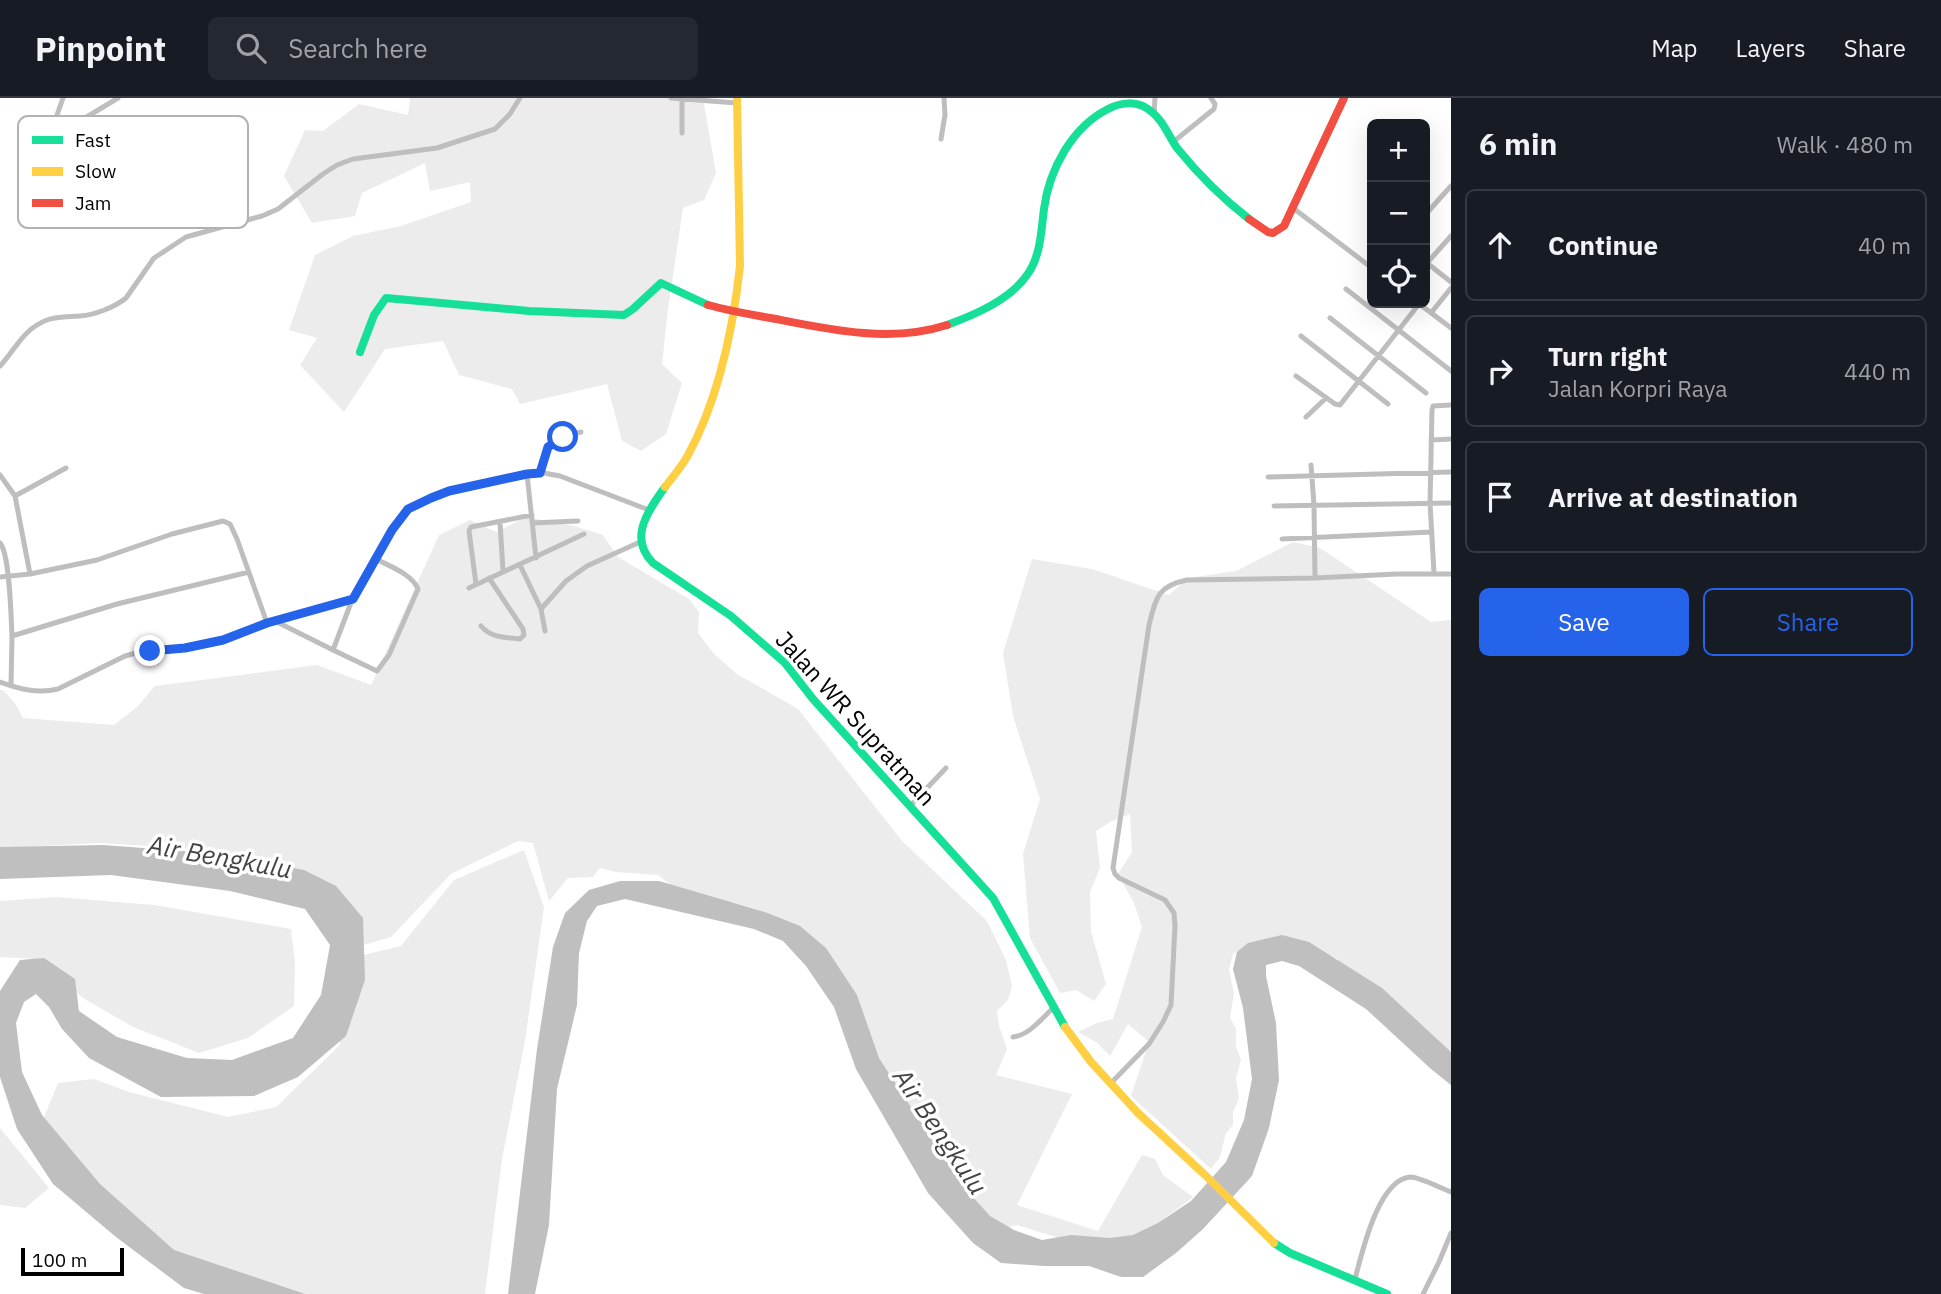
<!DOCTYPE html>
<html lang="en">
<head>
<meta charset="utf-8">
<style>
	:root { --surface:#171b24; --page:#242831; --text:#f1f3f6; --muted:#9ea1a6; --line:#363941; --accent:#2563eb }
	body { margin:0; font-family:"IBM Plex Sans",sans-serif; background:var(--page); color:var(--text) }
	.controls { position:absolute; right:21px; top:21px; display:grid; overflow:hidden; border-radius:10px; box-shadow:0 7px 28px #0002 }
	.controls button { width:63px; height:63px; display:grid; place-items:center; padding:0; border:0; border-bottom:2px solid var(--line); background:var(--surface); color:var(--text); font:35px sans-serif }
	.scale { position:absolute; left:21px; bottom:18px; width:103px; box-sizing:border-box; padding-left:7px; border:4px solid #000; border-top:0; font-size:19px; line-height:24px; white-space:nowrap; color:#000; -webkit-text-stroke:5px #fff; paint-order:stroke }
	.stop { position:absolute; width:21px; height:21px; margin:-16px; border:5px solid #2563eb; border-radius:50%; background:#fff }
	.stop.end { background:#2563eb; border-color:#fff; box-shadow:0 2px 7px #0008 }
	.list { margin:0; padding:0; list-style:none }
	h2 { display:flex; justify-content:space-between; align-items:center; height:91px; margin:0; padding:0 28px; font-size:30px }
	h2 small { font-size:23px; font-weight:400; color:var(--muted) }
	.list li { display:grid; grid-template-columns:46px 1fr auto; gap:21px; align-items:center; box-sizing:border-box; height:112px; margin:0 14px 14px; padding:0 14px; border:2px solid var(--line); border-radius:10px }
	.list b { display:block; font-size:26px; white-space:nowrap }
	.list p { margin:0; font-size:23px; white-space:nowrap; color:var(--muted) }
	.list em { font-size:23px; font-style:normal; color:var(--muted) }
	.actions { display:flex; gap:14px; padding:21px 28px }
	.actions a { flex:1; padding:16px 0; border:2px solid var(--accent); border-radius:10px; text-align:center; font-size:24px; color:var(--accent) }
	.actions .main { background:var(--accent); color:#fff }
	.icon { flex:none; width:38px; height:38px; fill:none; stroke:currentColor; stroke-width:2; stroke-linecap:round; stroke-linejoin:round }
	.map { position:relative; flex:none; width:1451px; height:1196px; overflow:hidden }
	header { display:flex; align-items:center; gap:42px; box-sizing:border-box; height:98px; padding:0 35px; background:var(--surface); border-bottom:2px solid var(--line) }
	header strong { font-size:33px }
	nav { display:flex; gap:38px; margin-inline-start:auto; font-size:24px }
	.search { width:490px; height:63px; background:var(--page); display:flex; align-items:center; gap:18px; box-sizing:border-box; padding:0 24px; border-radius:10px; color:var(--muted); font-size:26px }
	main { display:flex }
	aside { flex:1; background:var(--surface) }
	.map>svg:first-child { display:block }
</style>
</head>
<body>
<header>
<strong>Pinpoint</strong>
<div class="search"><svg class="icon" aria-label="search" viewBox="0 0 24 24"><circle cx="10" cy="10" r="6"/><path d="M15 15l6 6"/></svg>Search here</div>
<nav><a>Map</a><a>Layers</a><a>Share</a></nav>
</header>
<main>
<div class="map">
<svg width="1451" height="1196" viewBox="0 0 1451 1196">
	<rect width="100%" height="100%" fill="#fff"/>
	<path fill="#ececec" d="M410 0H703L716 75 704 102 683 110 668 211 662 266 682 285 666 336 641 353 622 343 607 286 520 306 512 291 459 277 443 243 385 251 344 314 300 267 317 240 289 232 315 157 353 138 401 128 471 104 470 84 430 93 425 65 362 95 355 118 312 125 284 78 305 32 323 33 359 6 408 17Z
		M526 419 574 428 603 437 618 459 689 501 699 514 698 535 715 557 737 576 798 611 902 743 987 823 1006 862 1012 888 1008 902 997 913 999 928 1007 951 996 977 1072 996 1017 1107 1098 1133 1142 1057 1155 1061 1163 1077 1193 1099C1173 1115 1152 1128 1133 1145L1062 1141 1017 1127 995 1133 972 1110 785 826 766 814 736 805 693 804 658 777 616 774 600 770 593 779 568 780 549 803 533 745 518 743 451 776 391 839 357 849 305 780 195 751 100 745 0 750V592H3L15 605 23 620 114 627 137 609 155 588 317 567 371 587 439 437 470 422 496 434Z
		M1293 444 1320 450 1431 524 1451 522V967L1346 874 1338 861 1299 844 1252 848 1233 856 1229 872 1234 895 1230 920 1236 931V949L1241 962 1236 980 1239 1001 1233 1014V1027L1226 1035 1220 1059 1211 1071 1131 998 1149 944 1128 926 1110 958 1096 944 1078 934 1097 925 1113 921 1142 829 1134 805 1118 776 1132 754 1130 716 1112 723 1096 733 1100 770 1090 794 1091 833 1106 886 1094 903 1076 892 1060 895 1030 840 1023 756 1040 701 1013 618 1003 555 1032 461 1092 471 1169 497 1188 480 1236 473Z
		M524 752 544 809 525 943 502 1061 485 1196H298L192 1166 116 1107 60 1048 44 1019 58 985 94 981 129 994 228 1019 276 1009 339 948 363 857 401 848 454 782Z
		M57 799 154 807 291 831 295 865 294 908 248 940 199 955 133 929 83 900 36 861 0 859V803Z
		M0 1030 49 1090 25 1110 0 1107Z"/>
	<path fill="#bfbfbf" d="M103 747 211 755 304 772 336 788 363 820 365 882 346 938 298 979 254 998 161 999 89 960 62 931 49 909 36 896 24 904 16 925 22 974 42 1017 100 1086 174 1152 305 1196H204L184 1190 116 1139 53 1086 17 1031 0 979V893L20 862 44 860 75 881 79 913 117 939 187 960 232 962 293 940 321 897 330 847 305 811 230 793 111 777 0 781V749Z
		M620 783H659L765 814 800 828 826 850 857 897 879 960 961 1086 990 1118 1014 1132 1042 1142 1071 1137 1110 1140 1133 1137 1158 1125 1191 1103 1226 1064 1244 1022 1252 981 1243 910 1233 871 1237 854 1248 845 1282 837 1309 844 1382 890 1451 954V987L1431 971 1366 911 1299 868 1282 863 1266 867V878L1276 925 1279 982 1269 1030 1252 1078 1203 1131 1176 1155 1143 1179H1121L1089 1168H1044L1001 1165 973 1145 928 1095 856 971 834 909 806 868 783 843 754 831 625 801 597 808 587 823 579 855 577 907 557 991 549 1127 535 1196H508L537 951 553 849 565 815 589 792Z"/>
	<g fill="none" stroke-linecap="round" stroke-linejoin="round">
		<path stroke="#bebebe" stroke-width="5" d="M63 0 56 20V25L60 28 70 29 118 0
			M671 0 737 5
			M682 0V35
			M1154 16 1155 0
			M941 41 945 17 944 0
			M1173 44 1214 11 1215 6 1211 0
			M1293 110 1372 170
			M1425 117 1451 88
			M1425 163 1427 165 1451 138
			M1427 165 1451 184
			M1346 191 1451 273
			M1418 205 1451 230
			M1431 215 1451 190
			M1330 220 1426 295
			M1301 238 1388 306
			M0 268C16 251 23 231 47 222 58 218 69 219 80 218 95 217 115 209 126 200L154 160 186 139 262 118 278 111 323 76 337 67 353 61 437 50 495 31 510 16 520 0
			M1296 278 1335 306 1340 307 1419 206
			M1306 319 1326 300
			M1431 342 1451 341
			M1311 367 1314 407 1315 480
			M540 375C546 345 551 342 581 334
			M527 376 536 460
			M0 377 15 398 30 476
			M1268 379 1451 374
			M15 398 66 370
			M1274 408 1451 405
			M500 424 503 473
			M532 425 578 423
			M1282 441 1432 434
			M0 445C10 456 11 520 12 538
			M520 467 541 511 545 533
			M1434 475 1430 405 1432 312 1433 308 1451 307
			M0 479 30 476 97 462 172 436 223 423 230 426 237 441 267 525
			M476 486 469 433 471 429 532 417
			M469 490 584 436
			M541 511 566 483 587 468 640 444
			M277 524 333 552 352 502
			M481 528C491 540 505 539 520 541L524 537 523 531 489 480
			M333 552 377 573 389 557 418 491C412 476 389 468 376 461
			M0 584C20 591 37 596 58 591L125 558 140 554 202 548 223 543 267 525 353 501 399 421 408 411 417 406 449 393 527 376 544 375 560 378 649 412
			M11 588 12 538 117 506 249 474
			M909 709 946 670
			M1013 939C1030 937 1043 919 1055 908
			M1110 986 1149 946 1163 924 1171 907 1175 828 1174 815 1165 802 1119 780 1115 776 1113 770 1149 527C1156 500 1157 488 1187 482L1315 480 1396 476H1451
			M1355 1181C1362 1155 1378 1082 1410 1079 1420 1079 1440 1090 1451 1094
			M1423 1196 1439 1164 1451 1135"/>
		<path stroke="#16e098" stroke-width="8" d="M947 227C974 217 1010 202 1027 177 1041 158 1041 133 1044 111 1049 72 1072 29 1108 11 1121 4 1136 3 1148 11 1162 20 1168 37 1177 50 1198 76 1222 100 1249 121
			M360 254 374 217 386 200 529 213 624 217 633 211 661 185 708 207
			M665 389C648 413 628 440 653 465L731 518 785 565 813 601 993 800 1065 929
			M1274 1145 1290 1155 1387 1196"/>
		<path stroke="#ffcf43" stroke-width="8" d="M665 389C673 379 681 369 687 359 718 303 733 231 740 168L737 0
			M1065 929 1091 964 1138 1015 1205 1077 1274 1145"/>
		<path stroke="#f24e42" stroke-width="8" d="M1249 121 1268 134 1273 135 1284 128 1344 0
			M708 207C730 213 753 217 776 221 831 232 892 245 947 227"/>
	</g>
	<g fill="none" stroke-linecap="round" stroke-linejoin="round">
		<path stroke="#2563eb" stroke-width="9" d="M150 553 185 550 223 542 267 525 353 501 392 432 408 411 431 400 449 393 527 376 540 375 548 349 563 339"/>
	</g>
	<g text-anchor="middle" dominant-baseline="central" stroke-width="7" stroke-linejoin="round" paint-order="stroke">
		<g font-size="24" fill="#000" stroke="#fff">
			<text transform="translate(856 620) rotate(48)">Jalan WR Supratman</text>
		</g>
		<g font-size="26" font-style="italic" fill="#444" stroke="#fff">
			<text transform="translate(220 758) rotate(10)">Air Bengkulu</text>
			<text transform="translate(941 1033) rotate(56)">Air Bengkulu</text>
		</g>
	</g>
	<rect x="18" y="18" width="230" height="112" rx="10" fill="#fff" stroke="#b2b2b2" stroke-width="2"/>
	<rect x="32" y="38" width="31" height="8" fill="#16e098"/>
	<rect x="32" y="69" width="31" height="9" fill="#ffcf43"/>
	<rect x="32" y="101" width="31" height="8" fill="#f24e42"/>
	<g font-size="19" fill="#000">
		<text x="75" y="49">Fast</text>
		<text x="75" y="80">Slow</text>
		<text x="75" y="112">Jam</text>
	</g>
</svg>
<div class="controls">
<button>+</button>
<button>−</button>
<button><svg class="icon" aria-label="locate" viewBox="0 0 24 24"><circle cx="12" cy="12" r="6"/><path d="M12 2v4M12 18v4M2 12h4M18 12h4"/></svg></button>
</div>
<div class="scale">100 m</div>
<div class="stop" style="left:563px;top:339px"></div>
<div class="stop end" style="left:150px;top:553px"></div>
</div>
<aside>
<h2>6 min<small>Walk · 480 m</small></h2>
<ul class="list">
<li><svg class="icon" aria-label="ahead" viewBox="0 0 24 24"><path d="M12 20V5M6 11l6-6 6 6"/></svg><div><b>Continue</b></div><em>40 m</em></li>
<li><svg class="icon" aria-label="right" viewBox="0 0 24 24"><path d="M7 20v-9h11M14 6l5 5-5 5"/></svg><div><b>Turn right</b><p>Jalan Korpri Raya</p></div><em>440 m</em></li>
<li><svg class="icon" aria-label="arrive" viewBox="0 0 24 24"><path d="M6 21V4h12l-3 4 3 4H6"/></svg><div><b>Arrive at destination</b></div></li>
</ul>
<div class="actions"><a class="main">Save</a><a>Share</a></div>
</aside>
</main>
</body>
</html>
